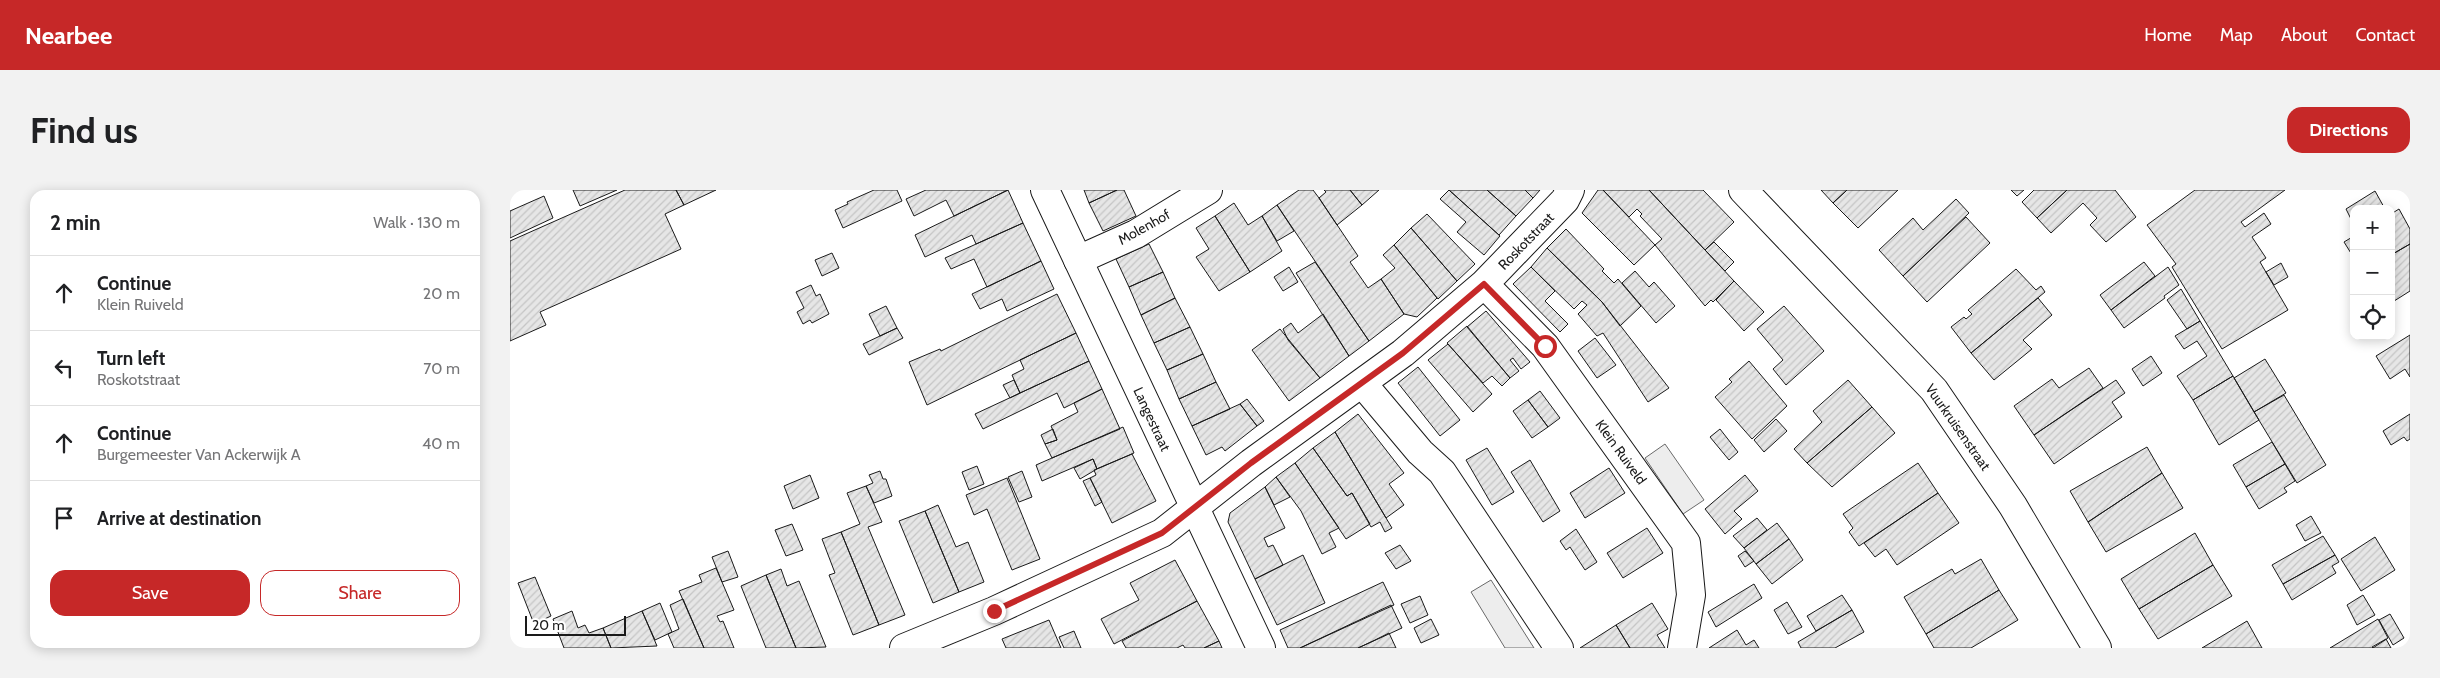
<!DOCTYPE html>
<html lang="en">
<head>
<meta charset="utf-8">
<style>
	:root { --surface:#fff; --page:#f2f2f2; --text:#202124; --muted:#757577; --line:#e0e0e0; --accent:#c62828 }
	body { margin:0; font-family:Cabin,sans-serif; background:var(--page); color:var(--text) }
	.controls { position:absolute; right:15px; top:15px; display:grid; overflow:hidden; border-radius:10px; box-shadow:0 2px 12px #0003 }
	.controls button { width:45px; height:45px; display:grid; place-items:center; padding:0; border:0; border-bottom:1px solid var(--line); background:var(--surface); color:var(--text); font:25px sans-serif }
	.scale { position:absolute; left:15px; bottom:12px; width:101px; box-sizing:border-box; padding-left:5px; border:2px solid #1a1a1a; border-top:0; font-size:14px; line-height:18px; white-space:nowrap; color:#1a1a1a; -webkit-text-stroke:4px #fff; paint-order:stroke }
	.stop { position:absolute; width:15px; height:15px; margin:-11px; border:4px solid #c62828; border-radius:50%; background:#fff }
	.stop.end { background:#c62828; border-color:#fff; box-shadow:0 1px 5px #0008 }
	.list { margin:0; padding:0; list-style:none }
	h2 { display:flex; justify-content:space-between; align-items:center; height:65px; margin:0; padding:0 20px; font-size:21px }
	h2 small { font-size:16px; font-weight:400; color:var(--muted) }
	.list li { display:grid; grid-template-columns:32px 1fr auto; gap:15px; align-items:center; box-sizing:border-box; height:75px; padding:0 20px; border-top:1px solid var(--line) }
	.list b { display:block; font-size:19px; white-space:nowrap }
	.list p { margin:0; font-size:16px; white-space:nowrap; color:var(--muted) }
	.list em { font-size:16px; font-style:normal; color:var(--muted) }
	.actions { display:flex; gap:10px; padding:15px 20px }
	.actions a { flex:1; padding:11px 0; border:1px solid var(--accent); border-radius:15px; text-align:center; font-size:18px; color:var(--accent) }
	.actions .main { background:var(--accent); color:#fff }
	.icon { flex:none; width:28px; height:28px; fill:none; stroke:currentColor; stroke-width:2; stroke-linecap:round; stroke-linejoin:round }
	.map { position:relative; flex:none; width:1900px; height:458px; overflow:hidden; border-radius:15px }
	header { display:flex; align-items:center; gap:30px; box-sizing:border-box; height:70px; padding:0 25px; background:var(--accent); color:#fff }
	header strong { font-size:24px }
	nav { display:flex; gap:28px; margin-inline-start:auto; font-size:18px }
	.intro { display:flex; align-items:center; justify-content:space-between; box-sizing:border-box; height:120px; padding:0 30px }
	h1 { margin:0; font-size:35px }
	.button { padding:12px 22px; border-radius:15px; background:var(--accent); color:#fff; font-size:18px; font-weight:700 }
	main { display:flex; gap:30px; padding:0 30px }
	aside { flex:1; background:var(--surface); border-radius:15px; box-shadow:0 2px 12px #0003 }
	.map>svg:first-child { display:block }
</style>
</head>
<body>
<header>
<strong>Nearbee</strong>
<nav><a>Home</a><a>Map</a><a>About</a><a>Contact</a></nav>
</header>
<div class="intro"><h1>Find us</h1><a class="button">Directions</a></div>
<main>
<aside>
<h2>2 min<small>Walk · 130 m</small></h2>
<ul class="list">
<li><svg class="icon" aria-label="ahead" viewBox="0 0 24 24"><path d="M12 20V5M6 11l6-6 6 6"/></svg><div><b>Continue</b><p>Klein Ruiveld</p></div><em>20 m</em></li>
<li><svg class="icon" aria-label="left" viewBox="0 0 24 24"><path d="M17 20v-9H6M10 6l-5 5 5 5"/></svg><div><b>Turn left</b><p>Roskotstraat</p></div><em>70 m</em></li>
<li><svg class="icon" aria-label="ahead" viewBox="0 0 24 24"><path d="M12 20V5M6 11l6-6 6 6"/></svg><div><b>Continue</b><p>Burgemeester Van Ackerwijk A</p></div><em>40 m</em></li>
<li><svg class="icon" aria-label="arrive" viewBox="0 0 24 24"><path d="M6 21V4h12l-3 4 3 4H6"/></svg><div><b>Arrive at destination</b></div></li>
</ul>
<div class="actions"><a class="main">Save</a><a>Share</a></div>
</aside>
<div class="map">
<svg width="1900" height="458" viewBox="0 0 1900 458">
	<defs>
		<pattern id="building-hatch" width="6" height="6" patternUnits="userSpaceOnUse" patternTransform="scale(1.25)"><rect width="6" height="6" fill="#e6e6e6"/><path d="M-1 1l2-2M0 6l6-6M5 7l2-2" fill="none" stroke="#c5c5c5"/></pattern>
	</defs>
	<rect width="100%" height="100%" fill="#fff"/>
	<path fill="#ededed" stroke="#6a6a6a" d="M1155 254 1194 310 1173 324 1135 268Z
		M981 390 1024 458H995L961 402Z"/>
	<path fill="url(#building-hatch)" stroke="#1a1a1a" d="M63 0H107L70 16Z
		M115 0H166L174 15 155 24 171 59 30 122 36 135 0 151V51Z
		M166 0H206L174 15Z
		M364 0H387L392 11 333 38 325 20 338 14 337 12Z
		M498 0 444 26 436 10 404 26 396 9 416 0Z
		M498 0 513 33 466 54 462 45 415 67 405 45Z
		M574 0H607L579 13Z
		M607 0H614L626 26 593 41 579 13Z
		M789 0H803L809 8 848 66 840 72 858 98 871 89 894 124 859 151 767 15Z
		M814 0H840L852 15 827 35 809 8 816 2Z
		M840 0H869L852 15Z
		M939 0 990 46 974 65 947 42 956 32 930 9Z
		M939 0H977L1006 26 989 45Z
		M977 0H1015L1023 8 1006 26Z
		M1015 0H1030L1023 8Z
		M1088 0H1093L1145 55 1124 75 1072 23Z
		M1093 0H1139L1224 91 1203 112 1201 110 1195 116 1145 55 1152 49 1130 26 1132 24 1127 19 1119 27Z
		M1139 0H1193L1224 32 1195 60Z
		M1311 0H1337L1323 13Z
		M1337 0H1388L1348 38 1323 13Z
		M1501 0H1514L1507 6Z
		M1524 0H1557L1527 28 1512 12Z
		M1557 0H1605L1626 27 1596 52 1580 35 1587 28 1573 13 1541 43 1527 28Z
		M1685 0H1775L1731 32 1735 37 1754 23 1761 34 1742 47 1756 68 1750 72 1778 120 1712 159 1662 77 1666 74 1637 35Z
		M1865 1 1875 19H1844V35L1836 19Z
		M34 6 43 28 0 48V21Z
		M1446 9 1459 23 1393 86 1369 60 1403 28 1413 40Z
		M724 13 738 35 752 26 772 61 740 82 705 26Z
		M767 15 784 41 767 51 752 26Z
		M1889 19 1900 39V54L1881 65V24Z
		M917 24 965 74 947 91 901 38Z
		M705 26 740 82 709 101 686 67 699 59 686 38Z
		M1456 27 1480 53 1417 112 1393 86Z
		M513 33 531 71 477 97 464 69 441 79 435 68Z
		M901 38 947 91 928 109 884 55Z
		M1056 39 1094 79 1092 81 1104 93 1108 89 1131 116 1110 136 1092 112 1037 58Z
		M1844 46V68L1834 52Z
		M1204 52 1224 72 1215 81 1195 60Z
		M639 54 653 82 619 97 606 69Z
		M1900 54V101L1881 113V65Z
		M884 55 927 108 907 127 894 124 871 89 885 78 873 65Z
		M1037 58 1092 112 1159 198 1138 212 1093 143 1087 146 1068 124 1077 115 1072 111 1064 119 1021 77Z
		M322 63 329 78 312 86 305 70Z
		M531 71 544 99 497 121 492 109 470 119 462 104Z
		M805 72 859 151 839 166 786 83Z
		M1634 72 1645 86 1601 120 1590 105Z
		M1771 73 1778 87 1764 95 1756 82Z
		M779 77 788 92 773 101 764 87Z
		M1021 77 1045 101 1035 111 1058 134 1050 142 1003 94Z
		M1658 77 1669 95 1654 106 1655 108 1614 138 1601 120Z
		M1506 79 1526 100 1531 96 1535 102 1461 163 1441 137 1454 127 1456 129 1462 124 1458 120Z
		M1125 81 1139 97 1144 92 1165 116 1146 133 1112 93Z
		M653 82 665 108 631 125 619 97Z
		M1224 91 1254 122 1234 141 1206 110Z
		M301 95 306 106 310 104 319 124 302 133 300 130 293 134 287 122 294 118 286 102Z
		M1671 99 1690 131 1677 139 1657 110Z
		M547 104 566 143 417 215 399 172 430 159 431 161Z
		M665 108 680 137 644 153 631 125Z
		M1528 108 1542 125 1513 150 1522 159 1484 190 1461 163Z
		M376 116 387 138 370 146 359 124Z
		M1274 116 1314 161 1276 195 1263 179 1273 170 1247 139Z
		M976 121 1020 172 1011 179 1003 168 1000 170 1009 181 1000 188 957 137Z
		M813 124 839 166 810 188 778 150 773 139 781 133 788 143Z
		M1690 131 1723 186 1683 210 1667 186 1697 166 1687 151 1674 159 1665 146Z
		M957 136 1000 188 992 196 982 186 973 193 937 153Z
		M680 137 693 164 657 180 644 153Z
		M387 138 393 148 359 165 353 154Z
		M770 139 810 188 779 211 742 160Z
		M566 143 579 171 510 203 502 185 514 179 510 170Z
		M1900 145V187L1895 179 1880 189 1866 166Z
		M1085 148 1106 175 1087 188 1068 161Z
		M938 154 982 204 963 222 918 170Z
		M693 164 706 192 669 209 657 180Z
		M1641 166 1652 183 1633 196 1622 179Z
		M1755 169 1776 203 1744 222 1724 188Z
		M579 171 592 199 554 218 547 203 473 239 465 224Z
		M1239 171 1277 216 1242 249 1205 207 1222 192 1219 189Z
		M908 177 950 230 930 246 888 193Z
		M1579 178 1593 198 1524 245 1504 216 1542 189 1549 198Z
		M1723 186 1749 230 1709 255 1683 210Z
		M504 190 510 203 500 208 493 195Z
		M1338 190 1362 217 1297 273 1284 259 1312 232 1303 221Z
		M1606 190 1615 203 1602 212 1612 227 1544 274 1524 245Z
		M706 192 720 219 682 236 669 209Z
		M592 199 610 239 542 268 535 254 547 250 541 236 568 222 564 213Z
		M1030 201 1050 228 1038 237 1018 210Z
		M1774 205 1816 275 1787 293 1744 222Z
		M737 209 754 231 747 236 730 214Z
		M1018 210 1038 237 1022 248 1003 221Z
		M730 214 747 236 715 261 712 257 696 265 682 236Z
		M1362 217 1385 243 1322 297 1297 273Z
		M848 224 894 283 879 294 894 315 876 328 825 242Z
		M1900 224V249L1897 251 1894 247 1881 255 1873 241Z
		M1266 229 1277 241 1254 262 1244 250Z
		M613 237 624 263 587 279 583 269 532 291 526 275Z
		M543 239 547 250 535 254 531 245Z
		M1210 239 1228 262 1219 270 1200 247Z
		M825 242 882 338 875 342 870 332 861 337 842 303 837 306 803 258Z
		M1762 252 1775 274 1736 297 1723 275Z
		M1637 257 1652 283 1578 332 1560 301Z
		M803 258 837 306 842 303 860 334 836 349 785 273Z
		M977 258 1004 302 982 315 956 270Z
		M622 264 646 311 602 333 580 288 586 285 584 280Z
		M583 269 587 279 570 289 564 278Z
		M1020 270 1050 321 1033 332 1001 282Z
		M785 273 829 338 819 343 826 357 812 364 791 321 766 287Z
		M1408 273 1428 303 1349 356 1339 342 1343 338 1333 324Z
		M1775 274 1785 291 1774 298 1777 302 1749 319 1736 297Z
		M467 276 474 294 459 300 452 282Z
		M1099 278 1115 303 1075 328 1060 303Z
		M370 281 373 289H376L382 306 364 313 356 296 363 293 359 285Z
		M512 281 522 307 509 312 498 287Z
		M1652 283 1673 318 1596 362 1578 332Z
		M300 285 309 308 283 319 274 296Z
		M1235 285 1248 301 1224 321 1232 329 1215 344 1195 319Z
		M766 287 780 307 764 315 755 297Z
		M497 288 530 369 502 380 477 319 464 325 456 305Z
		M580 288 592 312 585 316 573 291Z
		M356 296 372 332 358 337 395 425 369 435 331 342 350 334 337 303Z
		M755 297 775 338 754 348 758 357 763 355 773 375 745 389 718 332 720 323Z
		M1428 303 1449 333 1387 375 1376 359 1365 367 1354 353Z
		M428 315 446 357 458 352 474 392 449 402 415 321Z
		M415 321 449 402 423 413 389 331Z
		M1801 326 1811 343 1795 351 1786 335Z
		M1247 328 1257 340 1234 358 1223 346Z
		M1267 333 1279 349 1246 374 1234 358Z
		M282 334 293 360 276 366 265 340Z
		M1137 338 1153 363 1113 388 1097 363Z
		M1066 339 1087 372 1075 380 1060 357 1056 360 1050 351Z
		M331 342 369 435 343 445 319 385 325 383 312 349Z
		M1685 343 1703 375 1629 419 1611 389Z
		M1813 346 1825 365 1773 394 1762 375Z
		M1865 347 1885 380 1851 401 1831 369Z
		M1279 349 1293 370 1262 394 1246 374Z
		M890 355 901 371 886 379 875 363Z
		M218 361 228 387 212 392 202 367Z
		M1235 361 1244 371 1235 377 1228 366Z
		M793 365 815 413 767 435 745 389Z
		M1825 365 1829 372 1822 376 1826 383 1782 410 1773 394Z
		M1471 369 1489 400 1416 444 1394 407 1442 379 1445 384Z
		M665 370 687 411 604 454 591 429 629 410 620 393Z
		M1703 375 1722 406 1648 449 1629 419Z
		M206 378 224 420 207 426 210 432 213 431 224 458H194L169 401 192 392 189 385Z
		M271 379 277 396 289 391 316 457 286 458 256 385Z
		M256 385 286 458H256L231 396Z
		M25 387 41 426 24 434 8 393Z
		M873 392 884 415 790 458H778L770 440Z
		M1244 394 1252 408 1206 437 1198 422Z
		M1489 400 1508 430 1461 458H1424L1416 444Z
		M1332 405 1342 420 1306 441 1297 426Z
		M1853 405 1865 425 1847 435 1837 415Z
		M910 406 918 425 900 433 891 414Z
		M173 409 194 458H164L158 444 169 439 160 415Z
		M687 411 709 451 694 458H675L673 455 667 458H616L612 451Z
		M1277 412 1292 437 1278 444 1264 420Z
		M150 413 162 442 145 450 132 421Z
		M1142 413 1158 439 1147 445 1155 458H1120L1106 435Z
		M881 415 892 438 848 458H790Z
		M1342 420 1354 442 1325 458H1291L1288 452Z
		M62 421 68 438 75 435 79 443 93 438 101 458H54L43 429Z
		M132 421 147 456 101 458 93 438Z
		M1880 424 1894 448 1883 455 1869 430Z
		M921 429 929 445 911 453 904 438Z
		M1868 429 1878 448 1863 458H1820Z
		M539 430 551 458H496L492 449Z
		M1737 431 1752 458H1692Z
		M1106 435 1120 458H1070Z
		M1227 440 1236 455 1244 450 1249 458H1199Z
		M564 441 571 458H554L549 447Z
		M879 443 886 458H848L863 451Z
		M1876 449 1881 458H1863L1862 457Z
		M709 451 712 458H694Z"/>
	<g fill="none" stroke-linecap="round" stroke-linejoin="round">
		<g stroke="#1a1a1a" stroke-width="30">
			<path id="street" d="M1233 0 1424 200 1503 316 1587 458
				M568 70 626 44 698 0
				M974 94 1035 156 1176 353 1181 405 1172 458
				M852 193 910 262 932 282 1049 458
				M394 458 484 421 652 343 741 273 893 163 974 94 1055 10 1060 0"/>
		</g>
		<g stroke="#1a1a1a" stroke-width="30">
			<path id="secondary" d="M535 0 751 458"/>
		</g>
		<use href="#street" stroke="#fff" stroke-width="28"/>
		<use href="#secondary" stroke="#fff" stroke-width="28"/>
	</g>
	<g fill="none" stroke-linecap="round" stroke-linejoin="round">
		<path stroke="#c62828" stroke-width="6" d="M484 421 652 343 741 273 893 163 974 94 1035 156"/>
	</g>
	<g text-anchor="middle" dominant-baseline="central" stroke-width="4" stroke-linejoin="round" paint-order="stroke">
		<g font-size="14" fill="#1a1a1a" stroke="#fff">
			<text transform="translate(634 37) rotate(-29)">Molenhof</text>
			<text transform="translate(1016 51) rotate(-46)">Roskotstraat</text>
			<text transform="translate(642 229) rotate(65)">Langestraat</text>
			<text transform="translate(1448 237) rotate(55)">Vuurkruisenstraat</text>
			<text transform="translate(1111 262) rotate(54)">Klein Ruiveld</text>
		</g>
	</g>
</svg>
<div class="controls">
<button>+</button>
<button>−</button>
<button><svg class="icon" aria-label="locate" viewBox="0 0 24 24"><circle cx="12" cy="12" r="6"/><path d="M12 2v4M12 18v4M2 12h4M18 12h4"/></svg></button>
</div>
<div class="scale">20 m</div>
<div class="stop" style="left:1035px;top:156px"></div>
<div class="stop end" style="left:484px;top:421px"></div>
</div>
</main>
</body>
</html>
